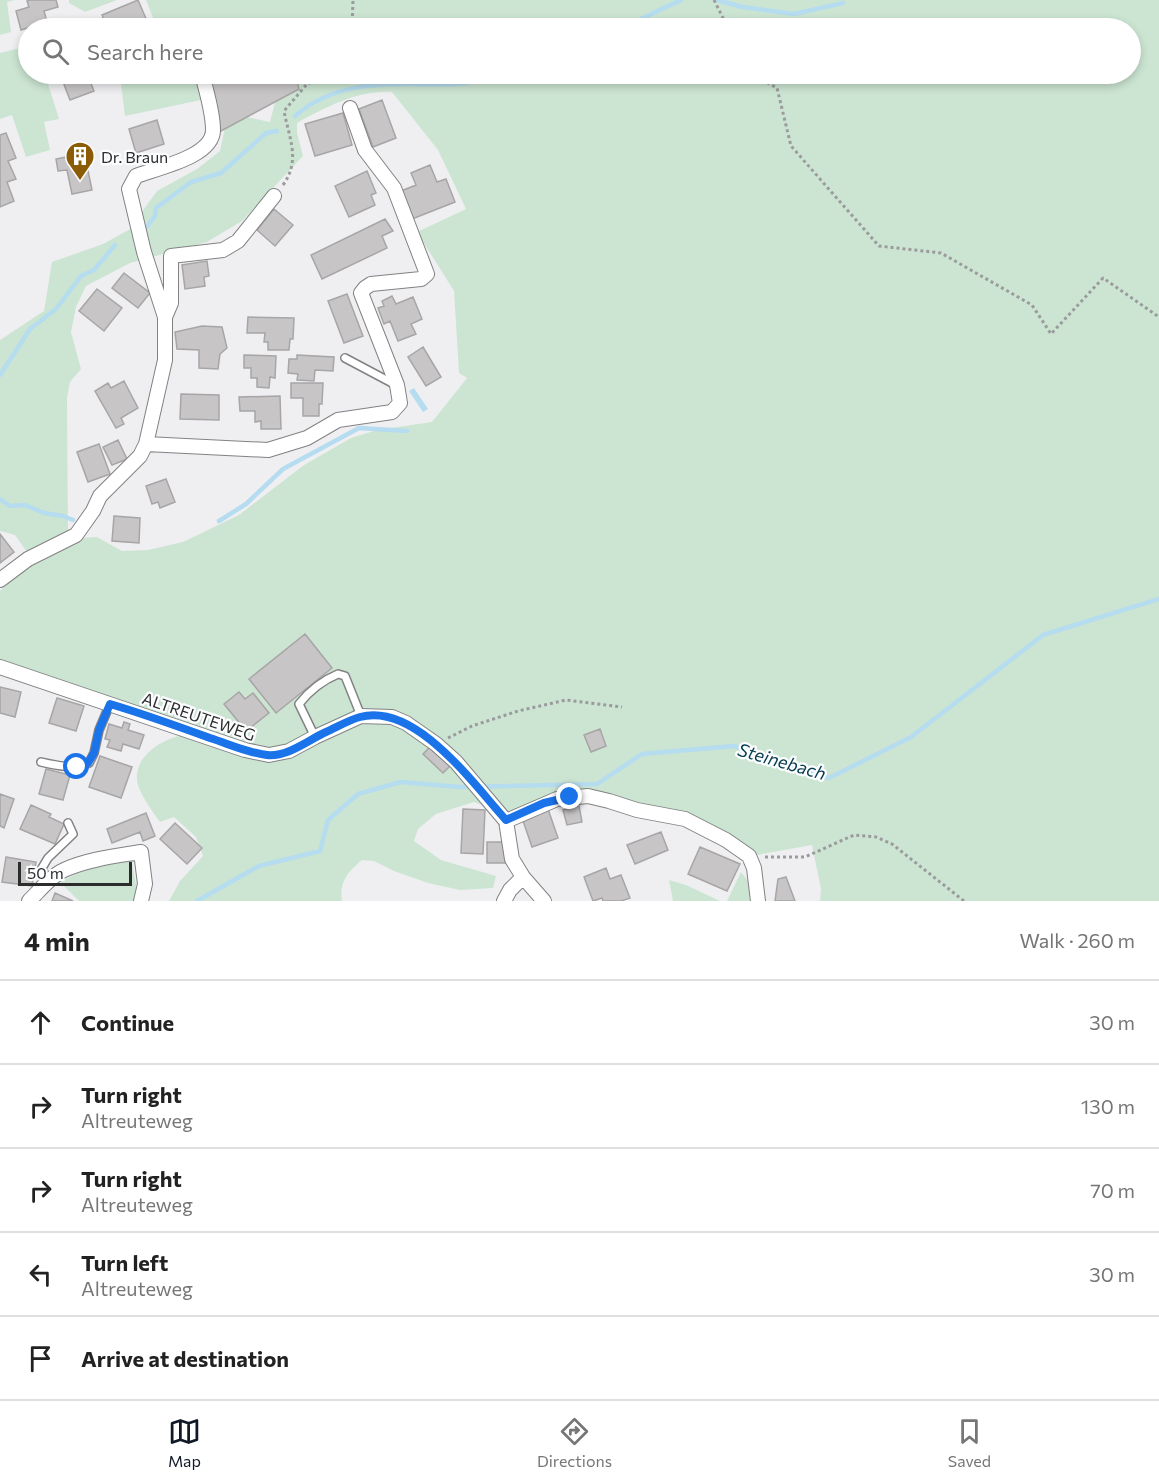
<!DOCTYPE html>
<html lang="en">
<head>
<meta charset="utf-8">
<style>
	:root { --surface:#fff; --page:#f2f2f2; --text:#222; --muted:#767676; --line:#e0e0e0; --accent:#111827 }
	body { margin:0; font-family:Commissioner,sans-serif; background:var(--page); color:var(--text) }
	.scale { position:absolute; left:18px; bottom:15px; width:114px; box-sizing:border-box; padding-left:6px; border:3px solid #2c2c2d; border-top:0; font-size:16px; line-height:21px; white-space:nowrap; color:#2c2c2d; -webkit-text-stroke:4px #fcfdff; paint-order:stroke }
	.stop { position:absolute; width:18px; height:18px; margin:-14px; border:4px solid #1a73e8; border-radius:50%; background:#fff }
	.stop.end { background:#1a73e8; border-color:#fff; box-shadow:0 2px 6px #0008 }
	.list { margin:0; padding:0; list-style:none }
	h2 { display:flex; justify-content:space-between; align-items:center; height:78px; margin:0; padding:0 24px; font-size:26px }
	h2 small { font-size:20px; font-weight:400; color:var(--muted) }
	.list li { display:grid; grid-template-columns:39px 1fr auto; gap:18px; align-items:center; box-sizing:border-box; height:84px; padding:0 24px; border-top:2px solid var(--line) }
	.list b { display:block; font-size:22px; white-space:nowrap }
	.list p { margin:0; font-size:20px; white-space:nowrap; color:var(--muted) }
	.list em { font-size:20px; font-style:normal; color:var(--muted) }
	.icon { flex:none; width:33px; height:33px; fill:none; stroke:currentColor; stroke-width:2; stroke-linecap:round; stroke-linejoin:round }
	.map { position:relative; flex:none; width:1159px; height:901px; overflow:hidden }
	.search { position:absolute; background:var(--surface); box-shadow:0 3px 9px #0003; left:18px; right:18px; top:18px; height:66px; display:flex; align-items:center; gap:15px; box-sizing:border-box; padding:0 21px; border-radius:33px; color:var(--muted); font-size:22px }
	.sheet { height:498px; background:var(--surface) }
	nav { display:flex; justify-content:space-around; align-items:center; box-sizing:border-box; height:84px; border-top:2px solid var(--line); background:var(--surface); font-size:16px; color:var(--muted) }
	nav a { display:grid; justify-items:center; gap:3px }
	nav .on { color:var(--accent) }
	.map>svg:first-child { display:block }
</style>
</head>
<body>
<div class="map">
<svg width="1159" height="901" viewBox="0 0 1159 901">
	<rect width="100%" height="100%" fill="#efeff2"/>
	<path fill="#cce5d2" d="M0 0H15L7 2 11 32 0 35Z
		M69 0H117L85 12 69 3Z
		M146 0H1159V901H820L821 889 812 845 757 855 736 838 695 819 607 794 548 795 508 815 474 802 436 814 418 829 414 841 441 860 496 876 493 888 460 890 428 883 394 871 374 861 362 860C348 872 339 881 342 901H169L180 881 203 856 196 837 174 817 160 822C153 812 138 792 137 780 135 757 159 741 179 736L181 731 0 662V591L33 561 81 538 97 537 122 551 148 550 183 542 239 515 304 465 351 438 377 430 432 422 467 378 459 373 454 291 417 232 466 209 438 150 392 92C358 90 326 107 297 123V133L303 156 242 221 207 242 130 263 86 286 76 307 71 332 81 369 70 382 67 398 68 531 27 552 15 535 0 531V340L44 311 52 262 103 244 134 227 144 209 157 191 197 169 220 151 228 113 270 122 280 83 277 74H1130V28H157Z
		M28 46V74H45L59 119 44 122 50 150 26 157 12 115 0 119V53Z
		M129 74H197L201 100 125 116 120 76Z
		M131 858 139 901H79L60 882 94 865Z
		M741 872 748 881 750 901H727Z
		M669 880 686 885 720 901H673Z"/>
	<path fill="#b5dcef" d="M414 388 428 409 423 412 409 391Z"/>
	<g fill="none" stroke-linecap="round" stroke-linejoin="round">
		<path stroke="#b5dcef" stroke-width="4.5" d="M717 0 742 7 794 14 843 3
			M622 28 681 0
			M295 116C342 75 402 86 459 84 474 83 489 75 504 74
			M145 229 155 216 156 208 191 182 221 173 266 133 277 131
			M0 375 30 329 56 309 81 276 94 270 115 245
			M0 499 10 506 25 505 44 513 63 516 73 520
			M219 521 246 504 283 469 359 428 407 431
			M197 901 259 866 320 851 328 820 358 794 401 782 460 787 597 784 642 754 734 746 829 778 911 737 1043 635 1159 599"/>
	</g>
	<path fill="#c7c5c6" stroke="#a7a5a6" stroke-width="1.5" d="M56 0 58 7 44 11 47 22 21 30 16 11 29 7 27 1 30 0Z
		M138 0 150 28H114L113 26 107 28 102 15Z
		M60 74H94L88 76 94 91 70 100Z
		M207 74H295L299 89 219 132Z
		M382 100 396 138 373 147 359 109Z
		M343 113 352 145 315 156 305 124Z
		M157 120 164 144 136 153 129 129Z
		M6 133 16 158 8 161 16 179 7 182 14 201 0 207V135Z
		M71 156 73 164 86 161 92 190 72 194 67 170 58 171 56 159Z
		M430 165 437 182 446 179 455 202 412 219 401 191 416 185 411 173Z
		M367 171 376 193 371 195 375 205 349 217 335 186Z
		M274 209 293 225 275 246 257 230Z
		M385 219 393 231 382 236 387 248 322 279 311 255Z
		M207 261 209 276 204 277 205 286 185 289 182 265Z
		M124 273 150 293 138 308 112 288Z
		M97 289 122 308 104 331 79 311Z
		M347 294 363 336 344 343 328 301Z
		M392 296 396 304 413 297 422 319 411 324 416 334 398 341 390 321 384 324 378 308 384 306 382 301Z
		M248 317 294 318 293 339H290L289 350H268V342H264L265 333H247Z
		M202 326 222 327 227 348 220 354 218 369 199 368V350L177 349 175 332Z
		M423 347 441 377 426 386 408 357Z
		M244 355 276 356 275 378 270 377 269 388 257 387V378H251V368H244Z
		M297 355 334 357 333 371 315 370 314 381 297 380 298 374 288 373 289 359H297Z
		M124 381 138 408 121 418 124 424 116 428 95 391 108 383 111 388Z
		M291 383H323L322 404H319V416H303V398H291Z
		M181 394 219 395V420L180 419Z
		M280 396 281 429H261V421L255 422V411H240L239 397Z
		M118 440 127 459 112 465 103 447Z
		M99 444 110 474 88 482 77 452Z
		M166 479 175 502 160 508 158 502 152 504 146 486Z
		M114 516 140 518 139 543 112 541Z
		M0 534 14 552 0 563Z
		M305 634 332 668 276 713 249 679Z
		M0 687 21 692 15 717 0 713Z
		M239 692 245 699 253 693 269 713 246 731 224 704Z
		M57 698 84 706 76 731 49 723Z
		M124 722 130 724 128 730 144 735 139 749 123 744 121 751 107 747 110 740 105 739 109 724 122 728Z
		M600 729 606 746 591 752 584 735Z
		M432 745 451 765 443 773 423 754Z
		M100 756 132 767 121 798 89 787Z
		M46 769 70 775 63 800 39 794Z
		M0 794 14 799 4 828 0 826Z
		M31 805 51 814 49 817 64 824 55 844 20 829Z
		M547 806 558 838 532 847 521 815Z
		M579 806 582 822 567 825 563 810Z
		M463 809 485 810 483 854 461 853Z
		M146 813 155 836 143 841 140 832 112 843 107 829Z
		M175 823 202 848 187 864 160 839Z
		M661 832 668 850 635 864 627 845Z
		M487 842H507V863H487Z
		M700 847 740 864 727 891 688 874Z
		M6 857 36 862 32 886 2 882Z
		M606 868 610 879 621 875 630 898 621 901H603L602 898 593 901 584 877Z
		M786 877 795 901H775L778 879Z
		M55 893 73 901H52Z"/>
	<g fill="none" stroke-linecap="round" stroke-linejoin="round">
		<g stroke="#828284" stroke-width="10">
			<path id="service" d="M345 358 394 384
				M315 737 299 704C310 690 321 681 338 674L345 676 361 716
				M41 762C58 766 72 769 89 763L94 753 99 730 110 704
				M45 884 42 868 48 858 73 834 68 823"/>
		</g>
		<g stroke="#828284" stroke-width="16">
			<path id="minor" d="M165 317 171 303V256L223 250 238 241 274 196
				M146 444 268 450 307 438 338 420 392 412 400 403 397 385 361 293 365 288 371 284 421 279 427 274 394 188 365 150 350 108
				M0 580 28 559 76 535 93 511 100 496 140 456 146 444 165 360V317L144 252 129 189 136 176C157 168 213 157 213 130 213 111 206 91 202 74
				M0 667 245 750 269 755 289 751 315 737 361 716 392 717 406 723 436 744 456 762 506 821 557 799 588 796 609 801 637 810 685 819 726 840 749 856 754 868 758 901
				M506 821 512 859 523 877 544 901
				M29 901C40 890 51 876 64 870 88 859 116 856 141 852L145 884 141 901
				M504 901 510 890 523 877"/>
		</g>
		<path stroke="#9b9b9d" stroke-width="3" stroke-dasharray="3 3" stroke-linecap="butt" d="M714 0 728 28
			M352 28 353 0
			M751 74 777 88 791 146 879 246 941 253 1032 305 1051 334 1103 278 1159 317
			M283 185C301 160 289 138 284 111L307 84 333 74
			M448 738 472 726 518 711 566 700 622 707
			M765 857H805L854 835 876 837 892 844 964 901"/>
		<use href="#service" stroke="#fff" stroke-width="7"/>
		<use href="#minor" stroke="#fff" stroke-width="14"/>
	</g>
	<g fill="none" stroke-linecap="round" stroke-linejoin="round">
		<path stroke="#1a73e8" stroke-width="8" d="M77 767 88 763 94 753 99 730 110 704C144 714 177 726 210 738 229 744 248 753 267 755 288 757 308 740 326 732 337 727 349 720 360 717 416 702 474 785 506 820L544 803 570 797"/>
	</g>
	<defs>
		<g id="building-pin" transform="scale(1.5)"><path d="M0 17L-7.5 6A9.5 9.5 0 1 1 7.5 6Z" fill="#8c5b05" stroke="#fcfdff"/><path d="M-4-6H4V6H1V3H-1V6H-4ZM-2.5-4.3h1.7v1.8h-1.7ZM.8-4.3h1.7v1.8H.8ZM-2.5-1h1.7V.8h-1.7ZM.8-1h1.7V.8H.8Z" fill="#fff"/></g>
	</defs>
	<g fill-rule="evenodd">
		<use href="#building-pin" x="80" y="156"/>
	</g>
	<g text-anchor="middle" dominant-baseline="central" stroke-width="4.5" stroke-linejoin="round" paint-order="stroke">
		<g font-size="16" fill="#2c2c2d" stroke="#fcfdff" text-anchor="start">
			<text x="101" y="156">Dr. Braun</text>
		</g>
		<g font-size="16" fill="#2c2c2d" stroke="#fcfdff">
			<text transform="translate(199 716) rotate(19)">ALTREUTEWEG</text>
		</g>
		<g font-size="18" font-style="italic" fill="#063c50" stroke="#fcfdff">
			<text transform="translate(782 761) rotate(16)">Steinebach</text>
		</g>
	</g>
</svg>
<div class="scale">50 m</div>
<div class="stop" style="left:77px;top:767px"></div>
<div class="stop end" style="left:570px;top:797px"></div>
<div class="search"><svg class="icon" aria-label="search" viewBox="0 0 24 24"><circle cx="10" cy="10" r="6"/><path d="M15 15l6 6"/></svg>Search here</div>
</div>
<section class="sheet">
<h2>4 min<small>Walk · 260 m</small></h2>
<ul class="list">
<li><svg class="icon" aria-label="ahead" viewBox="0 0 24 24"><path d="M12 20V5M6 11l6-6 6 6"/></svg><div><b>Continue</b></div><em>30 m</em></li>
<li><svg class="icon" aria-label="right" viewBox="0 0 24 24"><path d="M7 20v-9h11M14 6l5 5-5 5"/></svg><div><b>Turn right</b><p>Altreuteweg</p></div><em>130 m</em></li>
<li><svg class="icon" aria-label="right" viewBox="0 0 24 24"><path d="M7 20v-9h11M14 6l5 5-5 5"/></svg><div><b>Turn right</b><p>Altreuteweg</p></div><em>70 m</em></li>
<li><svg class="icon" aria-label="left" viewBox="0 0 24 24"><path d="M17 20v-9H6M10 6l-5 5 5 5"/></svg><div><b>Turn left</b><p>Altreuteweg</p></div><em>30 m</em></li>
<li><svg class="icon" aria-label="arrive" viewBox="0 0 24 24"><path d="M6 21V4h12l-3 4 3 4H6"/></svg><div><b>Arrive at destination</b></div></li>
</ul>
</section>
<nav>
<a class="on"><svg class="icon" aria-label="map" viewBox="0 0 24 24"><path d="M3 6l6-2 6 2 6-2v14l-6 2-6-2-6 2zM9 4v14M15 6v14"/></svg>Map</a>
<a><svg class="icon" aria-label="directions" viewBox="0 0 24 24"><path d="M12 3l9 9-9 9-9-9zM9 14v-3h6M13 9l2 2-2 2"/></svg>Directions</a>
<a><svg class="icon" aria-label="saved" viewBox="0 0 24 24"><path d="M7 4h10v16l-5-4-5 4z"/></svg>Saved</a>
</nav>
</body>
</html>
